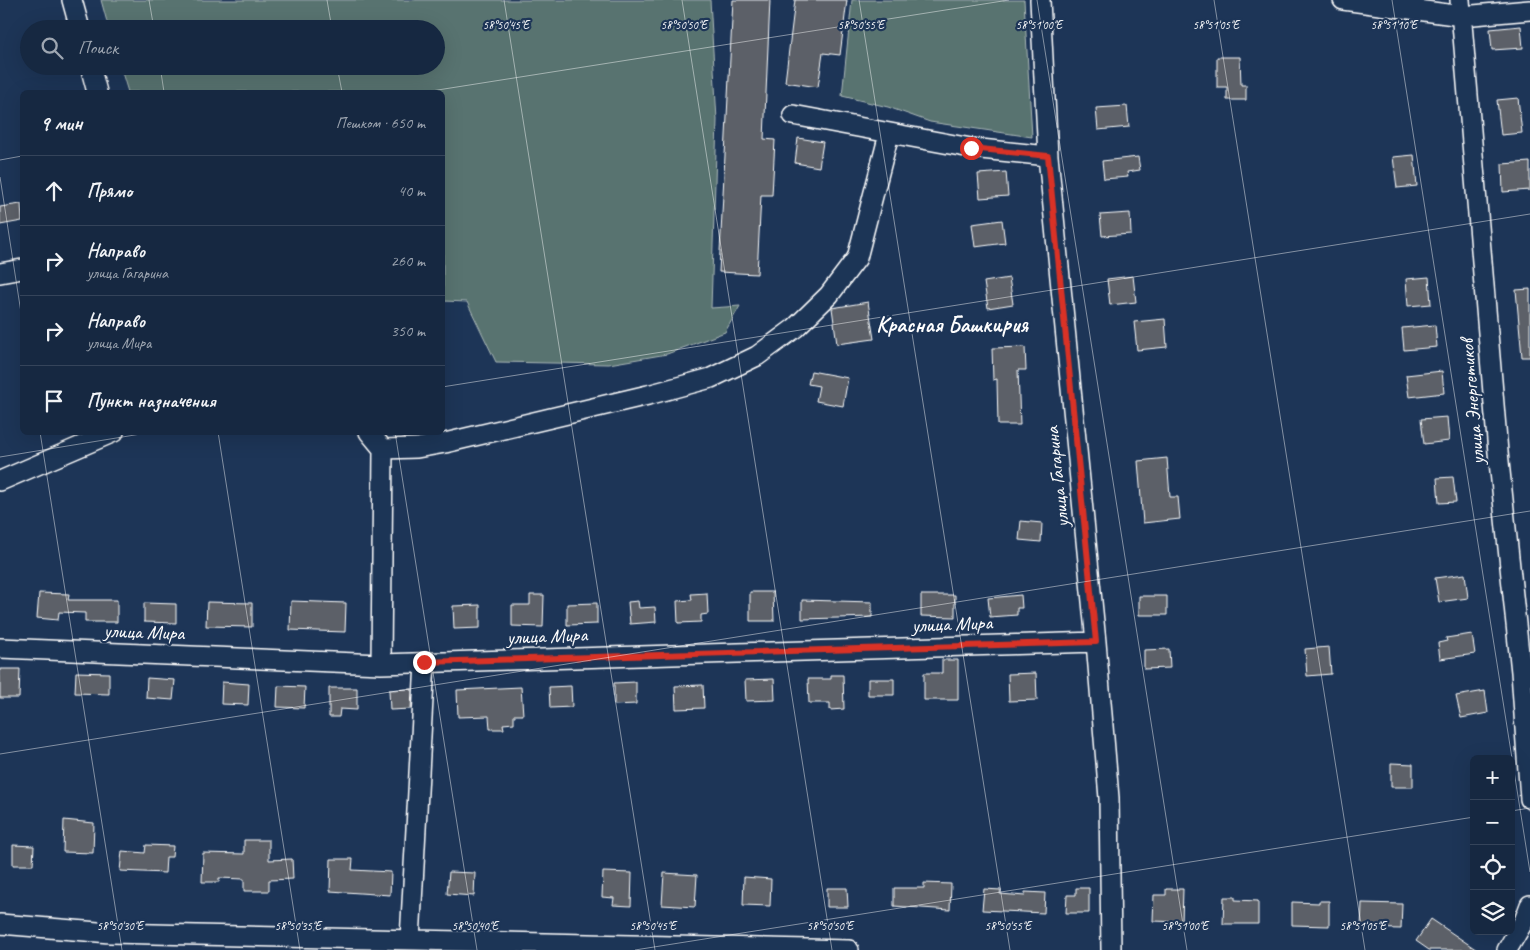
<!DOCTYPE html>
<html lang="ru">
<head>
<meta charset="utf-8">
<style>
	:root { --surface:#162841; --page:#1f3048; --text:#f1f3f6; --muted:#9ea6b1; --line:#35445a }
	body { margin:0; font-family:Caveat,sans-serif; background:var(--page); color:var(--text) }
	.controls { position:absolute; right:15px; bottom:15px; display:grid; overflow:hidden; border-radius:8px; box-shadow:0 5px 20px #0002 }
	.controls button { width:45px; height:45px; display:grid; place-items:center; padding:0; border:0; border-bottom:1px solid var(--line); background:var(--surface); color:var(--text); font:25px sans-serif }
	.stop { position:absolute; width:15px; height:15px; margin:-11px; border:4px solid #d93025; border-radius:50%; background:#fff }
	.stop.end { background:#d93025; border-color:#fff; box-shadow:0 1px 5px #0008 }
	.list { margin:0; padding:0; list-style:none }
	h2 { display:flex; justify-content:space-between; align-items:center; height:65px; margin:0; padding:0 20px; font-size:21px }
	h2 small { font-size:16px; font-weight:400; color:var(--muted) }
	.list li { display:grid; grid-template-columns:32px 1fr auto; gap:15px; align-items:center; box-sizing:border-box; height:70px; padding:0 20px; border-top:1px solid var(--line) }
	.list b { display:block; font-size:19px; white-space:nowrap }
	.list p { margin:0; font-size:16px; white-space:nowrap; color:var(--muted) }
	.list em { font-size:16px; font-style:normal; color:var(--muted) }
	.icon { flex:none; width:28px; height:28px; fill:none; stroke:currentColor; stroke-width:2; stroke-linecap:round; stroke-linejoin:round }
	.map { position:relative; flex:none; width:1530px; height:950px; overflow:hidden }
	.search { position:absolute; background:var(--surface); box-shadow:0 5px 20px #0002; left:20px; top:20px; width:425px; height:55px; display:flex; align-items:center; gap:12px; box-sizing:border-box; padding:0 18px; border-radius:28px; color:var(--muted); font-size:19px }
	.panel { position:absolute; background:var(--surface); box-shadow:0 5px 20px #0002; left:20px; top:90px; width:425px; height:345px; border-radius:8px }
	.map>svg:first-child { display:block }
</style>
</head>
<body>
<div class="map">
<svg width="1530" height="950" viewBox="0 0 1530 950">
	<rect width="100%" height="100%" fill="#1d3557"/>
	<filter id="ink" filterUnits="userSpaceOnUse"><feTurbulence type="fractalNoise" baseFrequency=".02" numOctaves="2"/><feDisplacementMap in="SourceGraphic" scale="10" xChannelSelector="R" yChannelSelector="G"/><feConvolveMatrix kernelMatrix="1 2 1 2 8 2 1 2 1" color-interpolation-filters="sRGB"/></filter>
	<g filter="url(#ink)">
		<path fill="#587370" stroke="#acb9b8" d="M101 0H710L717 120 711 308 740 306 725 332 667 354 609 364 496 362 467 302 443 301 442 92H128L120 66H436V29H109Z
			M852 0H1024L1032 137 930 122 888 107 842 96Z"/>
		<path fill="#5b6167" stroke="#fff" d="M733 0H770L764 139 775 140 772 195H761L757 274 719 272Z
			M795 0H847L840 55 823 53 818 87 785 82Z
			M1521 26 1523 48 1492 50 1490 29Z
			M1217 57H1240L1241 85H1246V100H1227V87H1217Z
			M1518 98 1522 133 1501 135 1497 100Z
			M1127 106 1129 127 1098 130 1096 108Z
			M798 138 823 142 819 167 795 163Z
			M1414 155 1417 186 1397 188 1393 157Z
			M1138 157 1140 170 1127 172 1128 177 1104 179 1102 161Z
			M1530 162V190L1503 192 1502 164Z
			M1006 172 1008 196 980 198 978 174Z
			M21 204 22 221 0 225V207Z
			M1130 213 1131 234 1102 236 1100 215Z
			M1002 220 1005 243 975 247 972 224Z
			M1133 276 1136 302 1110 305 1107 279Z
			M1429 277 1431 304 1408 306 1406 279Z
			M1009 278 1013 304 988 308 984 282Z
			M1530 289V357H1522L1516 290Z
			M868 302 874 339 837 344 832 308Z
			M1165 319 1167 347 1137 350 1134 322Z
			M1435 325 1437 347 1404 350 1402 328Z
			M1025 347 1026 370H1018L1020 425H998L997 379 993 380 992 348Z
			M811 371 848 378 843 406 816 401 819 386 808 384Z
			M1442 371 1444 393 1409 397 1406 375Z
			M1447 417 1449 441 1424 444 1421 419Z
			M1167 458 1170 497H1178L1180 519 1143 523 1138 461Z
			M1453 477 1456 502 1439 503 1437 478Z
			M1021 521 1042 523 1041 542 1019 540Z
			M1465 574 1468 598 1439 602 1435 578Z
			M750 592H773L774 621H750Z
			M39 593 69 594 68 600H117V622H85V613L59 612 58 620 37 618Z
			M707 593 708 614 701 615V622L678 623 677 601 692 600 691 594Z
			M530 595H544L543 627 512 626V605H530Z
			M921 595H955V617L921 616Z
			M1021 595 1022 608H1017V615L990 617 988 598Z
			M1139 596H1167V615H1139Z
			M802 600 872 602V617L802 619Z
			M291 601 346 603 345 632 290 630Z
			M638 601 639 608 655 607 656 622 630 624 628 602Z
			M207 602 252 603V627L206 626Z
			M144 603 176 604V623L144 622Z
			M597 603V624L567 625V604Z
			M480 605V628L454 629 453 606Z
			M1472 634 1475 654 1440 659 1438 643 1447 641 1446 638Z
			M1329 647 1331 674 1307 676 1305 649Z
			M1169 649 1170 668 1144 669V650Z
			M942 660H958V700H924V673H942Z
			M0 669H20L19 698H0Z
			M76 672 109 673V694L75 693Z
			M1036 673 1037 700 1009 701 1008 674Z
			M831 675H843L844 709 830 710V703H809L808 679H831Z
			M147 678 175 680 173 700 146 698Z
			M774 679 775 700 746 701 745 680Z
			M868 679H894V695H868Z
			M222 682 249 684 248 705 221 704Z
			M636 682V704L614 705V683Z
			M703 685 704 708 676 709 675 686Z
			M278 686 305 687 304 708 277 707Z
			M571 686 572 707 550 708 549 687Z
			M521 687 523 715H514V723L503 724 504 729H490L489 716 458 717 457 690Z
			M329 688H357V710L340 709 339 717H329Z
			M412 689 411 709 390 710 389 690Z
			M1485 691 1488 713 1461 718 1456 696Z
			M1391 763 1413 764V787H1391Z
			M64 820 94 823 93 853 63 852Z
			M244 840H269V860L292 859 293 879 269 880V891H244V879L219 878V882H202L203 853 244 854Z
			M13 845 34 846 33 865H13Z
			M146 845 173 846 172 857H166L165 873 120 871 122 851 145 853Z
			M331 859H353L352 870 391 872 390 895 330 891Z
			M449 872 475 873 474 896 447 894Z
			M603 872 632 873 631 906 613 905 614 898 602 897Z
			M664 873 697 875 695 907 662 905Z
			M744 877 771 879 770 906 743 905Z
			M924 883 951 884 950 910 894 906V888H924Z
			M827 888H847L848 907H827Z
			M1076 888H1089V913H1066L1067 895H1076Z
			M984 889 1001 890 1000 894 1025 896V892L1045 893 1044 913 982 910Z
			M1166 889H1183L1182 922 1153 921 1154 895H1166Z
			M1224 897H1235V900L1258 901V924H1223Z
			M1319 901H1329V926L1292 925V902L1319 903Z
			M1362 903 1402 904 1401 929 1361 928Z
			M1431 919 1477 950H1429L1416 941Z"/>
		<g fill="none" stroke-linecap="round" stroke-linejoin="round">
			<g stroke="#fff" stroke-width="22">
				<path id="minor" d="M72 0 80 29
					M1040 0 1048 156 1096 642 1109 798 1111 950
					M1343 0 1462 16 1530 10
					M1460 0 1498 452 1521 672 1530 799
					M90 66 97 92
					M793 115 971 148 1048 156
					M0 273 22 269
					M369 432 383 449 381 664
					M383 449 417 448 445 443 648 395 711 378 757 356 795 328 829 295 857 258 889 134
					M0 481 114 432
					M0 648 381 664 1096 642
					M0 924 110 933 849 950
					M410 940 425 662
					M1507 950 1524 921 1530 905"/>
			</g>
			<use href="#minor" stroke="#1d3557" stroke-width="19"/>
		</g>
	</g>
	<g fill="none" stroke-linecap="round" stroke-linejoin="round" filter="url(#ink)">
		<path stroke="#d93025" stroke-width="6" d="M424 662 1096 642 1048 156 971 148"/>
	</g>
	<path fill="none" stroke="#fff" stroke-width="1" stroke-opacity="0.45" d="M149 0 154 29M327 0 332 29M504 0 655 950M682 0 832 950M859 0 1010 950M1037 0 1187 950M1214 0 1365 950M1392 0 1530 872M160 66 164 92M337 66 342 92M425 92 1009 0M0 160 22 156M0 177 22 319M442 387 1530 214M40 432 122 950M218 432 300 950M395 432 477 950M0 457 153 432M0 754 1530 511M1511 811 1530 808M635 950 1474 817"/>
	<g text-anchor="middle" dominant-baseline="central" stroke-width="4.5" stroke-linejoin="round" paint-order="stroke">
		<g font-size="20" fill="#fff" stroke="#1d3557">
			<text transform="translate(1472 402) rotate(-95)">улица Энергетиков</text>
			<text transform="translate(1057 477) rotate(-96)">улица Гагарина</text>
			<text transform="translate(952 624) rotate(-2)">улица Мира</text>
			<text transform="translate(144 632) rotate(2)">улица Мира</text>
			<text transform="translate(547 636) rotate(-2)">улица Мира</text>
		</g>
		<g font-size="22" font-weight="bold" fill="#fff" stroke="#1d3557">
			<text x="952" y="325">Красная Башкирия</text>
		</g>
	</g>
	<g font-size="12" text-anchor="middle" fill="#fff" stroke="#1d3557" stroke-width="4.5" stroke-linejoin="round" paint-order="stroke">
		<text x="1394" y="29">58°51'10"E</text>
		<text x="506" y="29">58°50'45"E</text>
		<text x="684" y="29">58°50'50"E</text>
		<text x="861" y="29">58°50'55"E</text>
		<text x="1039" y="29">58°51'00"E</text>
		<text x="1216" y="29">58°51'05"E</text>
		<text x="120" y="930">58°50'30"E</text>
		<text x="298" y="930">58°50'35"E</text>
		<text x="475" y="930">58°50'40"E</text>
		<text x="653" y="930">58°50'45"E</text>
		<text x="830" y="930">58°50'50"E</text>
		<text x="1008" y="930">58°50'55"E</text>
		<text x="1185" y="930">58°51'00"E</text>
		<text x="1363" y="930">58°51'05"E</text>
	</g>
</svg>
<div class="controls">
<button>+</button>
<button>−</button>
<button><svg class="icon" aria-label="locate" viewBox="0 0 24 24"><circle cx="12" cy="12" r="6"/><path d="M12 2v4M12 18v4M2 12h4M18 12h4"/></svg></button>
<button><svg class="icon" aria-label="layers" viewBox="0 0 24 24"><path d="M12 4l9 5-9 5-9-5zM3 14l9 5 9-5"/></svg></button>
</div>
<div class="stop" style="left:971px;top:148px"></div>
<div class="stop end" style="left:424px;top:662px"></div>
<div class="search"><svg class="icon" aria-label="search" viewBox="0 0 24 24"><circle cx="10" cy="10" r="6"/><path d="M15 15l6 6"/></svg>Поиск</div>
<section class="panel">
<h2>9 мин<small>Пешком · 650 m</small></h2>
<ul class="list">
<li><svg class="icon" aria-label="ahead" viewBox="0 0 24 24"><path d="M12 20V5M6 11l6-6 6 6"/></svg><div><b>Прямо</b></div><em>40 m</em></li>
<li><svg class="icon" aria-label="right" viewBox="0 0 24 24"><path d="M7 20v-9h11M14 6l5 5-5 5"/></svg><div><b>Направо</b><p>улица Гагарина</p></div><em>260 m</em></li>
<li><svg class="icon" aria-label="right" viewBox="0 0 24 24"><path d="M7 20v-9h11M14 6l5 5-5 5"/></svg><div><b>Направо</b><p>улица Мира</p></div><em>350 m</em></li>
<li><svg class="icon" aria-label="arrive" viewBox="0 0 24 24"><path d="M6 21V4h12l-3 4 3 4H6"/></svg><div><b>Пункт назначения</b></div></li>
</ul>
</section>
</div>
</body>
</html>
